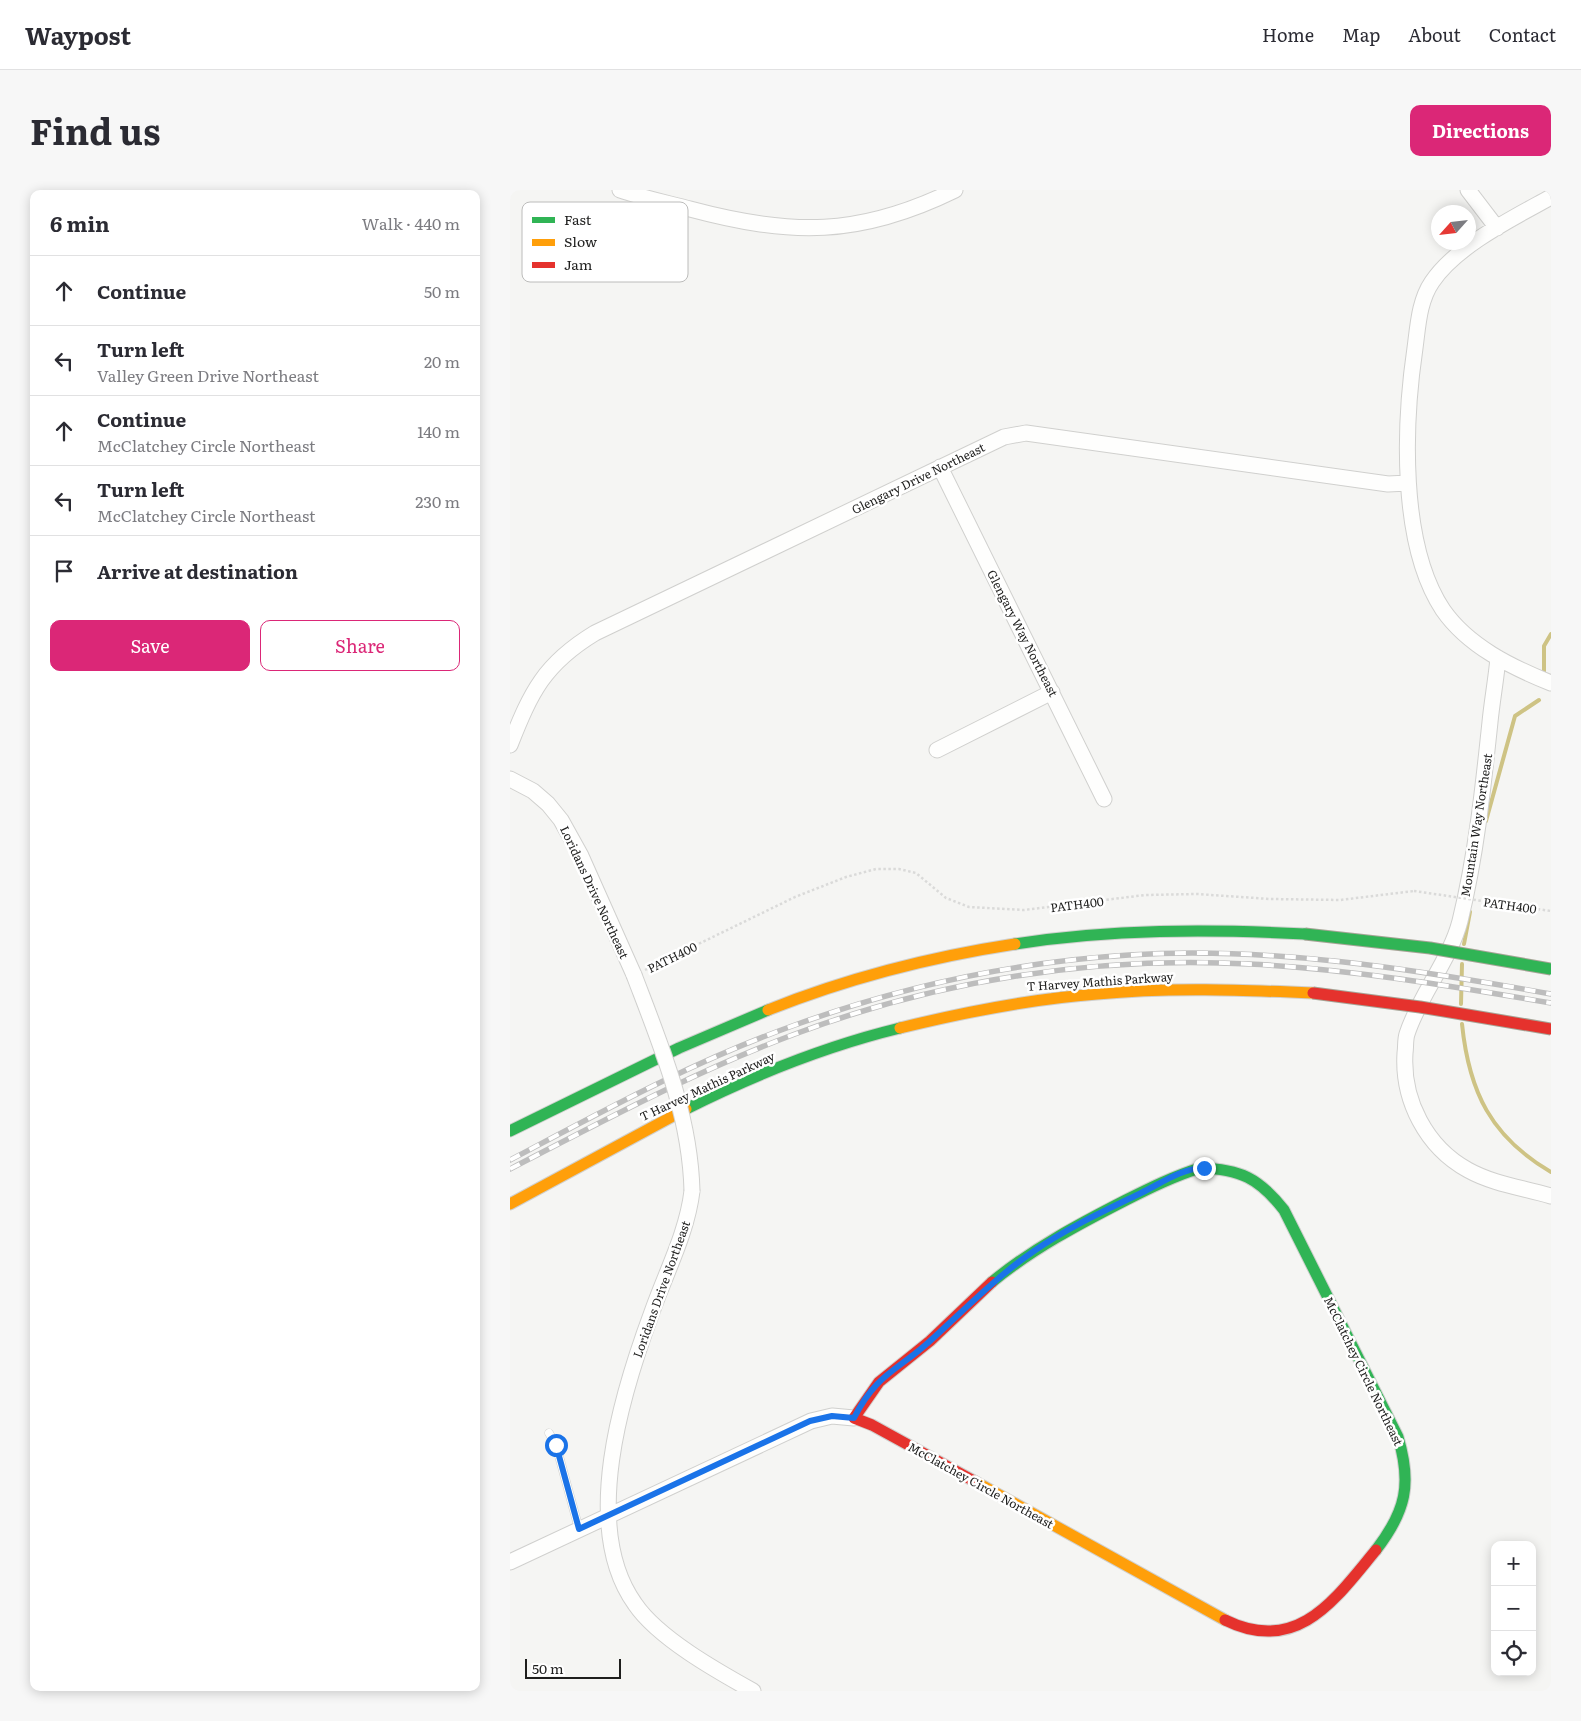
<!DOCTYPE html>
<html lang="en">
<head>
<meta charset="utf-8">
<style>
	:root { --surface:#fff; --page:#f7f7f7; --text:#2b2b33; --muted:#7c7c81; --line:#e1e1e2; --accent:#db2777 }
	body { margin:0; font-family:Literata,serif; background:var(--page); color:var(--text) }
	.controls { position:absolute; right:15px; bottom:15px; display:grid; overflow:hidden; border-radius:10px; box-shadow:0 2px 12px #0003 }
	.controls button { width:45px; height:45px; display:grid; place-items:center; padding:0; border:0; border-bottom:1px solid var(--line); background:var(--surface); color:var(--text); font:25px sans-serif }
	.compass { position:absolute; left:921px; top:15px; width:45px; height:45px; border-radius:50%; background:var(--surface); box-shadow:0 2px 12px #0003; rotate:243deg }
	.scale { position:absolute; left:15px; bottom:12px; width:96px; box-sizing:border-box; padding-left:5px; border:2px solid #1e1e1d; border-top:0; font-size:14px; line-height:18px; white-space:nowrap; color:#1e1e1d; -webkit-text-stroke:4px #fff; paint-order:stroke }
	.stop { position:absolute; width:15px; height:15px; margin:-11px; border:4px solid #1a73e8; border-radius:50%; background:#fff }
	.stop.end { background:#1a73e8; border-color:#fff; box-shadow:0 1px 5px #0008 }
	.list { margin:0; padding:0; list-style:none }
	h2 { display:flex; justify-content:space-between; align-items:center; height:65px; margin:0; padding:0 20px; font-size:21px }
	h2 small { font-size:16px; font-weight:400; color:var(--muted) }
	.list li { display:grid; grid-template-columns:32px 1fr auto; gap:15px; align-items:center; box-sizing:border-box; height:70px; padding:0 20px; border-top:1px solid var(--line) }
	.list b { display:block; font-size:19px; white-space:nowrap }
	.list p { margin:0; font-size:16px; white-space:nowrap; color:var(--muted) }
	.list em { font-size:16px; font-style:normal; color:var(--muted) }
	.actions { display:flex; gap:10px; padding:15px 20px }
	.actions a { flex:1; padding:11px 0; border:1px solid var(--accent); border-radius:10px; text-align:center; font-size:18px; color:var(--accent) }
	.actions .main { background:var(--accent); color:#fff }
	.icon { flex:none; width:28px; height:28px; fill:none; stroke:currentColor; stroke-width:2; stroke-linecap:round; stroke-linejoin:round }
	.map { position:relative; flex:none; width:1041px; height:1501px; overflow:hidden; border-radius:10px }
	header { display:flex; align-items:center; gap:30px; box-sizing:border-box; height:70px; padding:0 25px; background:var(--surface); border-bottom:1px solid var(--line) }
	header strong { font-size:24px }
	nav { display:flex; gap:28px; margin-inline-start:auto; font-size:18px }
	.intro { display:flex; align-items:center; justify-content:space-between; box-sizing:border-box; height:120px; padding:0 30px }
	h1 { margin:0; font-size:35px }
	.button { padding:12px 22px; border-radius:10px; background:var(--accent); color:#fff; font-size:18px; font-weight:700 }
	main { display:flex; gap:30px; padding:0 30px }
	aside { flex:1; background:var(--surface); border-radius:10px; box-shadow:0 2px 12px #0003 }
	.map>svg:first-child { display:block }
</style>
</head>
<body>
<header>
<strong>Waypost</strong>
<nav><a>Home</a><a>Map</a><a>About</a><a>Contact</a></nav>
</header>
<div class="intro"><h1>Find us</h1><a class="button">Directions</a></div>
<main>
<aside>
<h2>6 min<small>Walk · 440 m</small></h2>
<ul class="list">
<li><svg class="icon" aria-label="ahead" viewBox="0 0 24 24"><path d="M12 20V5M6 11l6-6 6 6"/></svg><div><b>Continue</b></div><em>50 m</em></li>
<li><svg class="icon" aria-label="left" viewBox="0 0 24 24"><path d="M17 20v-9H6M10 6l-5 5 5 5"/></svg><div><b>Turn left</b><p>Valley Green Drive Northeast</p></div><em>20 m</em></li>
<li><svg class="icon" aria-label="ahead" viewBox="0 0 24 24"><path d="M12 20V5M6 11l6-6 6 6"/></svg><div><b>Continue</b><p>McClatchey Circle Northeast</p></div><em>140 m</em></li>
<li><svg class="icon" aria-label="left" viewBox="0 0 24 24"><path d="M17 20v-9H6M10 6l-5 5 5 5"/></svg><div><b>Turn left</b><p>McClatchey Circle Northeast</p></div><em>230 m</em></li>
<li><svg class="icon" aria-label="arrive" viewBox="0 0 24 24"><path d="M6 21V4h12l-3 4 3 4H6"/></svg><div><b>Arrive at destination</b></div></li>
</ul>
<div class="actions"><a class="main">Save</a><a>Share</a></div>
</aside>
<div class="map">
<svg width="1041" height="1501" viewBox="0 0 1041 1501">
	<rect width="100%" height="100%" fill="#f5f5f3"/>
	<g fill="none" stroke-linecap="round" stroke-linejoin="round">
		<path stroke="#cec384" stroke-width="4" d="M1034 482V456L1041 444
			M976 631 1005 526 1029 510
			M954 754 960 722
			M951 814 952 774
			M952 834C959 902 981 947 1041 982"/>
		<g stroke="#d0d0ce" stroke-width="9">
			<path id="lane" d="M39 1243 46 1255 69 1339"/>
		</g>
		<g stroke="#d0d0ce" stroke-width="17">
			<path id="street" d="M110 0C133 8 157 13 180 19 281 46 349 47 445 0
				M958 0 987 38
				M1041 7C1003 28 946 56 922 92 909 111 908 136 905 158 894 233 889 354 933 420 958 456 1001 477 1041 493
				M430 277 594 609
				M988 468C986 490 982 511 980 532 973 599 966 666 950 731 940 770 909 806 897 844 895 850 896 857 895 863 892 910 916 957 958 980 983 994 1014 998 1041 1006
				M0 555C21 502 34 474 85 443L494 247 516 243 878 294 898 293
				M427 560 542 502
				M0 589 23 601 38 614 51 630 71 666 124 785
				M182 1001C177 1043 156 1082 142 1122 112 1203 70 1337 125 1414 148 1448 207 1481 243 1501
				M0 1372 301 1231 322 1226 344 1228"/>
		</g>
		<g stroke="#d0d0ce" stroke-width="13">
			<path id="fast" d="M505 754C601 739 698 739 795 744
				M176 919C244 885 316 856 390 838
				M0 941 169 858 258 820
				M690 978C730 979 749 988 774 1020L888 1247C902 1294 896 1321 866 1360
				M482 1092C522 1059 569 1034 616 1010 640 998 664 986 690 978"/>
		</g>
		<g stroke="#d0d0ce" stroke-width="13">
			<path id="slow" d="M258 820C338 788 420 767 505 754
				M390 838C455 822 520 809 587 804 659 797 731 800 803 803
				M0 1014 176 919
				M464 1291 715 1430"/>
		</g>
		<g stroke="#d0d0ce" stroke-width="13">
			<path id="jam" d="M464 1291 362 1235 344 1228 369 1192 420 1151 482 1092
				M715 1430C788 1466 826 1408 866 1360"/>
		</g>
		<path stroke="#dadad9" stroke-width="2.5" stroke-dasharray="2.5 2.5" stroke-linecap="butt" d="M135 780 285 707 336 687 366 679H389L406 683 436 708 459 717 514 720 635 705 687 704 760 709 830 710 904 701"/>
		<use href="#lane" stroke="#fefefd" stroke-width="8"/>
		<use href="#street" stroke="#fefefd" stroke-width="15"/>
		<use href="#fast" stroke="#30b455" stroke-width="11"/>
		<use href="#slow" stroke="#ff9f0a" stroke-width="11"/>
		<use href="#jam" stroke="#e5322d" stroke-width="11"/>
		<g stroke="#bdbdbd" stroke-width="5.5">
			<path id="rail" d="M0 970C93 921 186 870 285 835 393 796 505 772 619 765 761 756 903 779 1041 804
				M0 979C93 931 186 881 285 844 429 790 585 766 739 774 840 779 941 796 1041 813"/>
		</g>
		<use href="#rail" stroke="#fff" stroke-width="4" stroke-dasharray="11" stroke-linecap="butt"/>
		<g stroke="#d0d0ce" stroke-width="17" stroke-linecap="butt">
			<path id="street-bridge" d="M124 785C151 856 180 924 182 1001"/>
		</g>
		<g stroke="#a6a496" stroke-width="13" stroke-linecap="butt">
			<path id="fast-bridge" d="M795 744 920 758 1041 779"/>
		</g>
		<g stroke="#a6a496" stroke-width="13" stroke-linecap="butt">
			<path id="jam-bridge" d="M803 803 910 817 1041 839"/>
		</g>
		<path stroke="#dadad9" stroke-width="2.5" stroke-dasharray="2.5 2.5" stroke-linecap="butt" d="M904 701 1041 721"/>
		<use href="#street-bridge" stroke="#fefefd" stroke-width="15"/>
		<use href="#fast-bridge" stroke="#30b455" stroke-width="11"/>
		<use href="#jam-bridge" stroke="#e5322d" stroke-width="11"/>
	</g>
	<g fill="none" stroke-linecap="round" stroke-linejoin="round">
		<path stroke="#1a73e8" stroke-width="6" d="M46 1255 69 1339 300 1231 322 1226 344 1228C366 1184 387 1181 420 1151 454 1120 486 1087 524 1061 557 1038 594 1021 631 1003 650 994 672 978 694 978"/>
	</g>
	<g text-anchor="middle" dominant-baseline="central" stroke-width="5" stroke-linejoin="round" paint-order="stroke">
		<g font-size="12" fill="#1e1e1d" stroke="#fff">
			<text transform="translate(408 288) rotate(-26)">Glengary Drive Northeast</text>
			<text transform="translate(513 443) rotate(63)">Glengary Way Northeast</text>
			<text transform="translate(966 635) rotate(-81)">Mountain Way Northeast</text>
			<text transform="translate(85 702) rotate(65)">Loridans Drive Northeast</text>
			<text transform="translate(567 714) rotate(-7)">PATH400</text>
			<text transform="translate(1000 715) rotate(8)">PATH400</text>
			<text transform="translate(162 767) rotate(-26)">PATH400</text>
			<text transform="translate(590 791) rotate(-4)">T Harvey Mathis Parkway</text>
			<text transform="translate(197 896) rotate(-25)">T Harvey Mathis Parkway</text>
			<text transform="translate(151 1099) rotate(-70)">Loridans Drive Northeast</text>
			<text transform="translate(854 1181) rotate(64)">McClatchey Circle Northeast</text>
			<text transform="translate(471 1295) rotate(29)">McClatchey Circle Northeast</text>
		</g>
	</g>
	<rect x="12" y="12" width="166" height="80" rx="8" fill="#fff" stroke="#bcbcbb" stroke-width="1"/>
	<rect x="22" y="27" width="23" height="6" fill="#30b455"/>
	<rect x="22" y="49" width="23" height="7" fill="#ff9f0a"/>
	<rect x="22" y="72" width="23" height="6" fill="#e5322d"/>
	<g font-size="14" fill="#1e1e1d">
		<text x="54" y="35">Fast</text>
		<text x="54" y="57">Slow</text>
		<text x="54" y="80">Jam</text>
	</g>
</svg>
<div class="controls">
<button>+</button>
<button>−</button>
<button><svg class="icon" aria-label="locate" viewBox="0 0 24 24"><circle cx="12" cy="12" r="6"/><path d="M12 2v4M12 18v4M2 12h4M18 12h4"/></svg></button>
</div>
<svg class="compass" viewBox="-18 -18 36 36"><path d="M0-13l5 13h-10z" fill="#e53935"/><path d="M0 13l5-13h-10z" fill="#7c7c81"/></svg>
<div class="scale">50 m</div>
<div class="stop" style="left:46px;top:1255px"></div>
<div class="stop end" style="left:694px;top:978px"></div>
</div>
</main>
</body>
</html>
